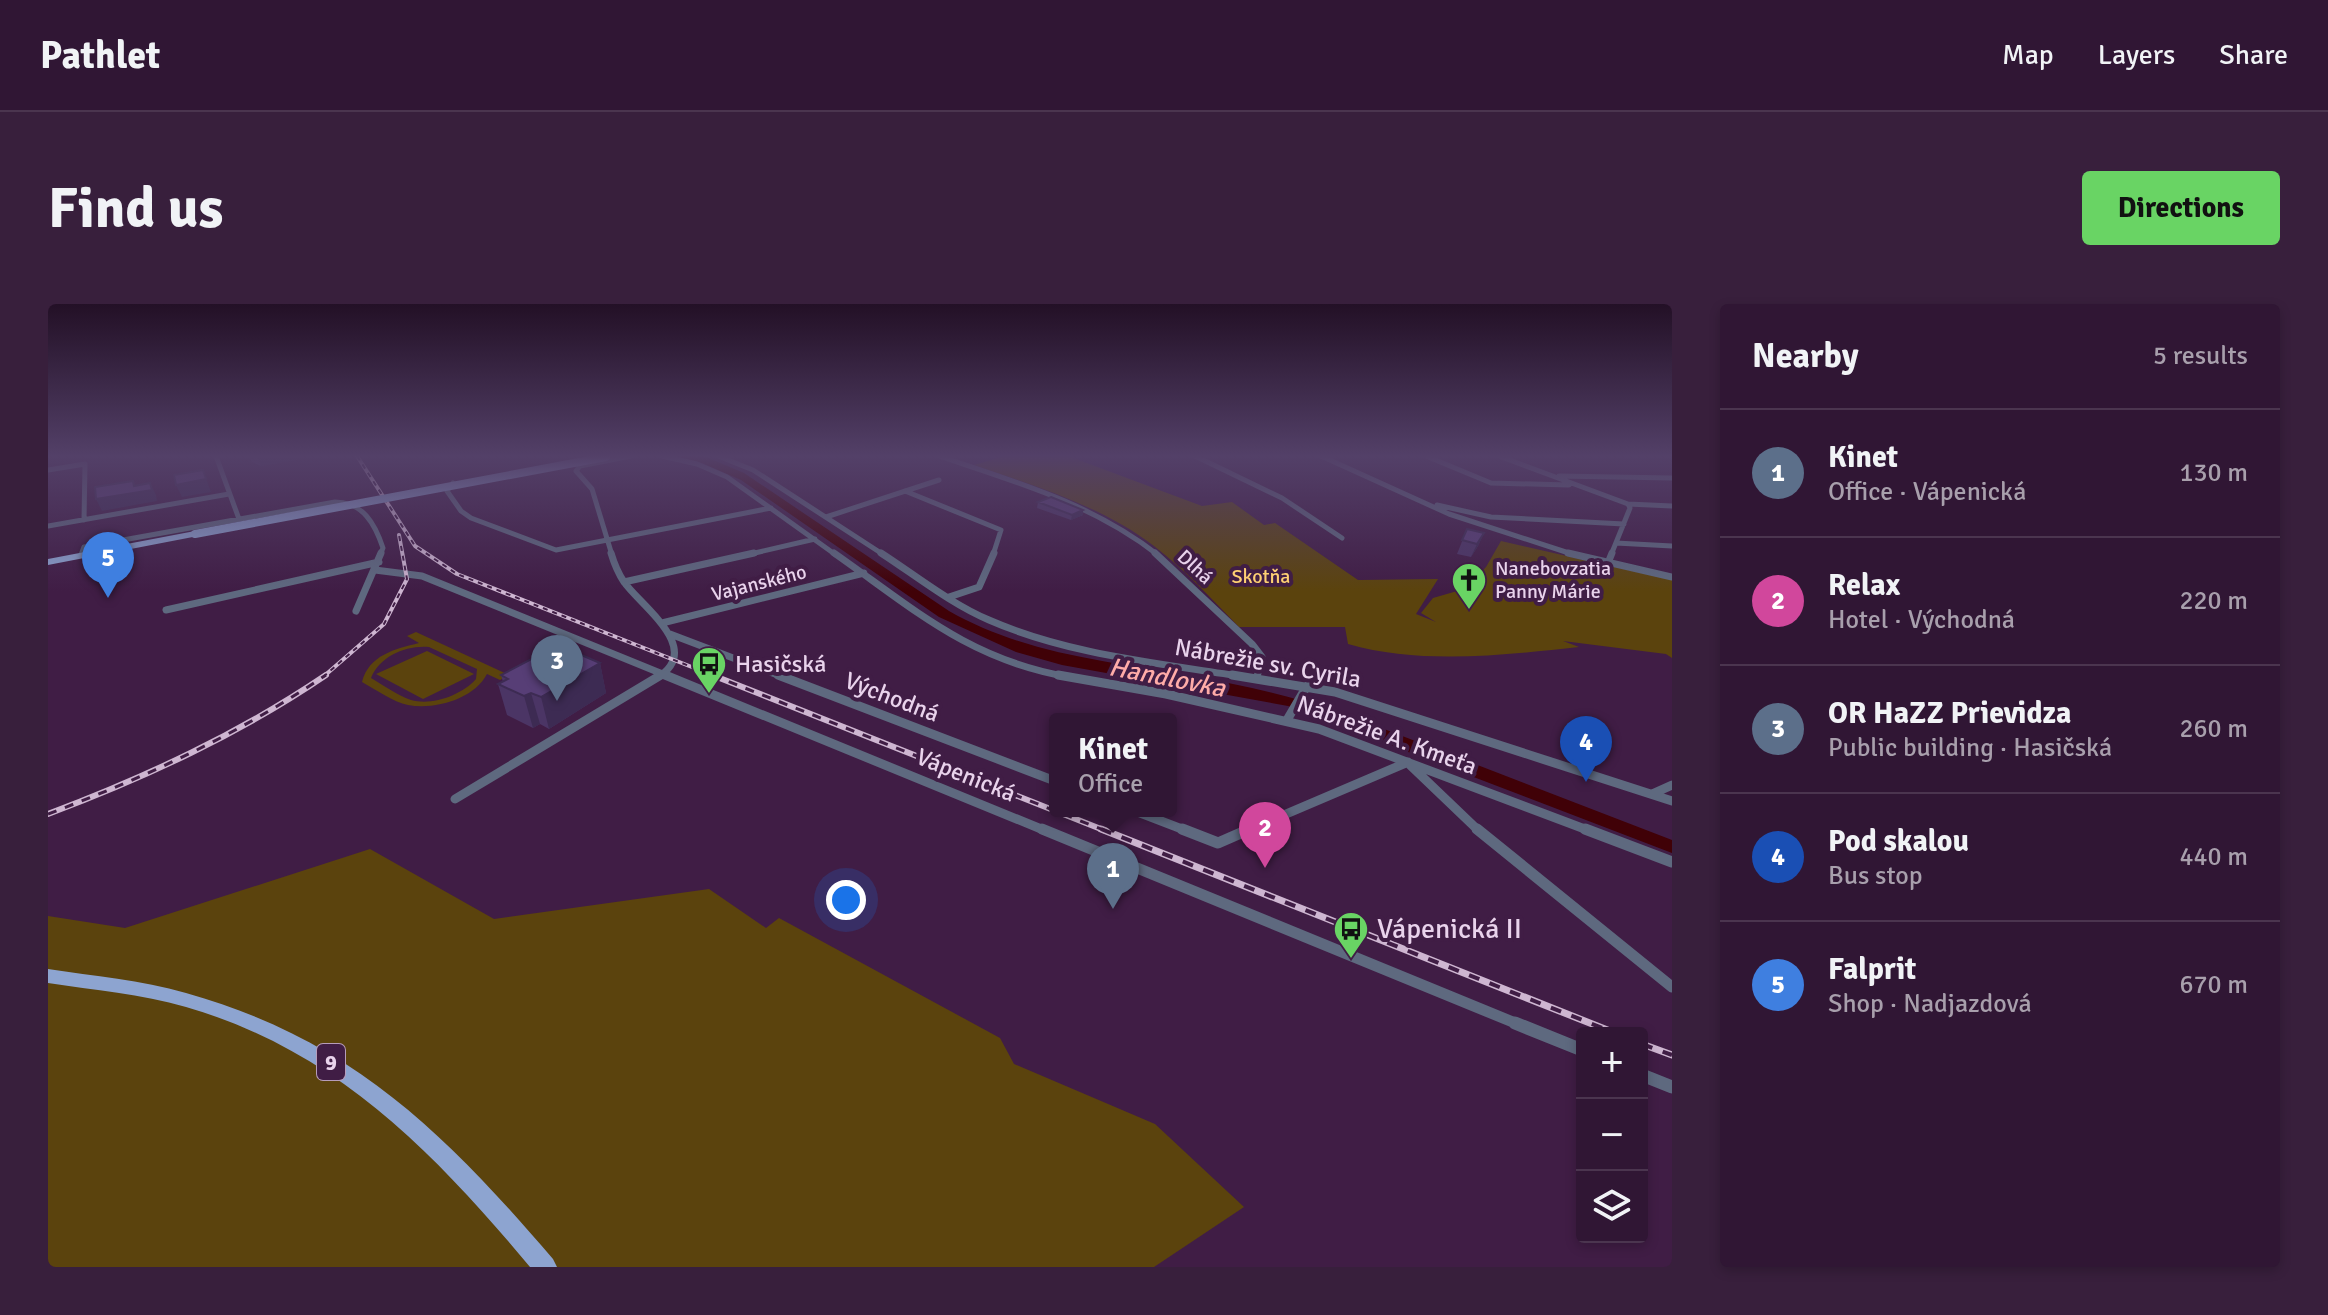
<!DOCTYPE html>
<html lang="en">
<head>
<meta charset="utf-8">
<style>
	:root { --surface:#301634; --page:#381f3c; --text:#f1f3f6; --muted:#a89fac; --line:#4b354f; --accent:#69d464 }
	body { margin:0; font-family:Signika,sans-serif; background:var(--page); color:var(--text) }
	.controls { position:absolute; right:24px; bottom:24px; display:grid; overflow:hidden; border-radius:8px; box-shadow:0 4px 12px #0003 }
	.controls button { width:72px; height:72px; display:grid; place-items:center; padding:0; border:0; border-bottom:2px solid var(--line); background:var(--surface); color:var(--text); font:40px sans-serif }
	.you { position:absolute; left:798px; top:596px; width:28px; height:28px; margin:-20px; border:6px solid #fff; border-radius:50%; background:#1a73e8; box-shadow:0 0 0 12px #1a73e833 }
	.badge { display:grid; place-items:center; width:52px; height:52px; border-radius:50%; background:var(--accent); color:#fff; font-size:26px; font-weight:700 }
	.pin { position:absolute; translate:-50% -66px; filter:drop-shadow(0 2px 4px #0008) }
	.pin::after { content:''; position:absolute; top:42px; width:28px; height:24px; background:inherit; clip-path:polygon(0 0,100% 0,50% 100%) }
	.popup { position:absolute; left:1001px; top:409px; width:128px; height:104px; box-sizing:border-box; display:grid; place-content:center; border-radius:8px; background:var(--surface); filter:drop-shadow(0 2px 6px #0005); font-size:26px; white-space:nowrap; color:var(--muted) }
	.popup b { font-size:30px; color:var(--text) }
	.popup::after { content:''; position:absolute; left:50%; top:100%; margin-left:-16px; border:16px solid transparent; border-top-color:var(--surface) }
	.list { margin:0; padding:0; list-style:none }
	h2 { display:flex; justify-content:space-between; align-items:center; height:104px; margin:0; padding:0 32px; font-size:34px }
	h2 small { font-size:26px; font-weight:400; color:var(--muted) }
	.list li { display:grid; grid-template-columns:52px 1fr auto; gap:24px; align-items:center; box-sizing:border-box; height:128px; padding:0 32px; border-top:2px solid var(--line) }
	.list b { display:block; font-size:30px; white-space:nowrap }
	.list p { margin:0; font-size:26px; white-space:nowrap; color:var(--muted) }
	.list em { font-size:26px; font-style:normal; color:var(--muted) }
	.icon { flex:none; width:44px; height:44px; fill:none; stroke:currentColor; stroke-width:2; stroke-linecap:round; stroke-linejoin:round }
	.map { position:relative; flex:none; width:1624px; height:963px; overflow:hidden; border-radius:8px }
	header { display:flex; align-items:center; gap:48px; box-sizing:border-box; height:112px; padding:0 40px; background:var(--surface); border-bottom:2px solid var(--line) }
	header strong { font-size:38px }
	nav { display:flex; gap:44px; margin-inline-start:auto; font-size:28px }
	.intro { display:flex; align-items:center; justify-content:space-between; box-sizing:border-box; height:192px; padding:0 48px }
	h1 { margin:0; font-size:56px }
	.button { padding:20px 36px; border-radius:8px; background:var(--accent); color:#111; font-size:28px; font-weight:700 }
	main { display:flex; gap:48px; padding:0 48px }
	aside { flex:1; background:var(--surface); border-radius:8px; box-shadow:0 4px 12px #0003 }
	.map>svg:first-child { display:block }
</style>
</head>
<body>
<header>
<strong>Pathlet</strong>
<nav><a>Map</a><a>Layers</a><a>Share</a></nav>
</header>
<div class="intro"><h1>Find us</h1><a class="button">Directions</a></div>
<main>
<div class="map">
<svg width="1624" height="963" viewBox="0 0 1624 963">
	<rect width="100%" height="100%" fill="#401d45"/>
	<path fill="#5b430d" fill-rule="evenodd" d="M957 152H1020L1154 202 1184 198 1216 221 1227 219 1310 276 1390 275 1368 310 1388 318 1373 309 1385 294 1423 283 1421 281 1438 263 1453 237 1624 276V354L1618 350 1515 337 1531 343C1456 351 1373 361 1300 340L1297 323H1191C1164 295 1137 266 1106 242 1054 202 987 182 926 161Z
		M368 328 461 371 452 376 439 370C426 395 387 406 360 401 345 398 327 385 314 378 321 351 347 345 371 339L359 332ZM381 343 429 365 428 375C414 391 384 402 363 396 349 391 335 381 323 374 332 352 358 341 381 343Z
		M379 347 426 370 375 395 328 370Z
		M322 545 446 615 661 585 718 624 731 614 952 734 966 760 1107 820 1196 903 1106 963H0V612L77 624Z"/>
	<path fill="#400107" d="M626 152 658 153 696 169 901 307C977 350 1059 357 1143 372 1194 381 1243 392 1292 408L1624 536V549L1240 402 1014 361 968 348 891 313 693 176 654 159Z"/>
	<g fill="none" stroke-linecap="round" stroke-linejoin="round">
		<path stroke="#5e697f" stroke-width="5" d="M168 152 191 215
			M614 152 649 160 679 173 788 251
			M670 152 705 166 836 251
			M891 152C968 178 1045 200 1110 251
			M1147 152 1234 194 1294 234
			M1273 152 1401 210 1527 251
			M1378 152 1443 179 1521 181
			M1451 152 1580 200 1582 204 1563 251
			M0 166 37 160 36 216
			M1511 172 1624 174
			M405 179 399 187 413 207 423 214 508 246 723 204
			M857 187 953 226 945 251
			M1580 200 1624 202
			M1389 201 1443 213 1576 220
			M778 213 891 176
			M0 222 181 190
			M1568 239 1624 242
			M33 251 36 243 287 198C315 198 327 220 335 244L332 251
			M564 251 544 185 528 167 532 162 583 152
			M698 251 767 235"/>
		<path stroke="#5e697f" stroke-width="7" d="M563 249C566 259 570 269 576 278 593 302 656 345 610 373
			M786 249C866 305 921 356 1021 373
			M833 249C867 271 903 300 941 316 1021 351 1111 359 1196 373
			M1107 249 1204 340 1214 353 1209 373
			M1520 249 1624 273
			M1560 259 1564 249
			M327 266 374 272 622 373
			M576 278 706 249
			M901 293 931 283 946 249
			M118 306 331 258
			M308 307 333 249
			M614 319 816 269
			M622 330 735 373"/>
		<path stroke="#5e697f" stroke-width="9" d="M617 371 998 527
			M730 371 1007 477
			M1010 371 1118 390 1271 425 1542 527
			M1184 371 1287 388 1624 497
			M1239 416 1259 382
			M1362 461 1431 527
			M1604 490 1624 481
			M407 495 613 371
			M1087 507 1139 527
			M1198 527 1360 458"/>
		<path stroke="#5e697f" stroke-width="11" d="M994 525 1472 721
			M1134 525 1170 539 1202 525
			M1429 525 1624 683
			M1537 525 1624 558"/>
		<path stroke="#5e697f" stroke-width="13" d="M1467 719 1534 746
			M1594 771 1624 783"/>
		<path fill="#8da4d0" fill-rule="evenodd" d="M147 227 150 228V232L0 261V255Z
			M0 665C46 672 93 676 138 689 303 735 397 829 505 955L509 963H482C385 847 287 746 138 703 93 690 46 686 0 679Z"/>
		<g stroke="#ceb6d1" stroke-width="4">
			<path id="rail-far2" d="M309 152 367 242 409 270 669 373
				M275 373 336 320 359 275 351 231"/>
		</g>
		<g stroke="#ceb6d1" stroke-width="6">
			<path id="rail-far1" d="M664 371 1058 527
				M0 510C98 473 191 430 278 371"/>
		</g>
		<g stroke="#ceb6d1" stroke-width="7">
			<path id="rail" d="M1053 525 1567 729
				M1594 740 1624 751"/>
		</g>
		<use href="#rail-far2" stroke="#401d45" stroke-width="2" stroke-dasharray="5" stroke-linecap="butt"/>
		<use href="#rail-far1" stroke="#401d45" stroke-width="3" stroke-dasharray="9" stroke-linecap="butt"/>
		<use href="#rail" stroke="#401d45" stroke-width="4" stroke-dasharray="11" stroke-linecap="butt"/>
		<path stroke="#8da4d0" stroke-width="8" d="M147 230 558 153"/>
	</g>
	<path fill="#4b3565" d="M201 152H252L253 155 213 162 204 158Z
		M990 198 1035 206V211L1023 216 989 204Z
		M1419 225 1436 229 1430 242 1423 253 1409 250Z
		M552 359 558 389 501 425 492 420 485 424 459 411 450 380 455 378 453 371Z"/>
	<path fill="#3d2b53" d="M209 152H252L253 155 213 162Z
		M155 166 163 188 134 193 128 181Z
		M85 177 90 188 102 179 108 191 109 197 54 207 48 195Z
		M1035 206V211L1023 216 1024 211Z
		M1436 229 1430 242 1423 253 1429 240Z
		M552 359 558 389 501 425 493 393Z
		M483 389 492 420 485 424 476 392Z"/>
	<path fill="#573e76" stroke="#3d2b53" stroke-width="2" d="M155 166 158 175 128 181 126 171Z
		M85 177 86 182 102 179 104 186 48 195 47 183Z
		M1003 193 1035 206 1024 211 990 198Z
		M1419 225 1436 229 1429 240 1414 236Z
		M510 341 552 359 493 393 483 389 476 392 450 380 460 375 453 371Z"/>
	<linearGradient id="sky" x2="0" y2="1"><stop stop-color="#231026"/><stop offset="0.53" stop-color="#534068"/><stop offset="1" stop-color="#534068" stop-opacity="0"/></linearGradient>
	<rect width="1624" height="287" fill="url(#sky)"/>
	<defs>
		<g id="church-pin" transform="scale(1.8)"><path d="M0 17L-7.5 6A9.5 9.5 0 1 1 7.5 6Z" fill="#69d464" stroke="#401d45"/><path d="M-1.2-6h2.4v3.5h3.3v2.4h-3.3V6h-2.4V-.1h-3.3v-2.4h3.3Z" fill="#111"/></g>
		<g id="bus-pin" transform="scale(1.8)"><path d="M0 17L-7.5 6A9.5 9.5 0 1 1 7.5 6Z" fill="#69d464" stroke="#401d45"/><path d="M-5-6H5V4H4V6H2V4H-2V6H-4V4H-5ZM-3.5-4V0h7V-4ZM-3.5 1.2v1.5H-2V1.2ZM2 1.2v1.5H3.5V1.2Z" fill="#111"/></g>
	</defs>
	<g fill-rule="evenodd">
		<use href="#church-pin" x="1421" y="276"/>
		<use href="#bus-pin" x="661" y="360"/>
		<use href="#bus-pin" x="1303" y="625"/>
	</g>
	<g text-anchor="middle" dominant-baseline="central" stroke-width="8" stroke-linejoin="round" paint-order="stroke">
		<g font-size="20" fill="#e9d3ec" stroke="#401d45">
			<text transform="translate(1147 263) rotate(43)">Dlhá</text>
			<text transform="translate(711 279) rotate(-14)">Vajanského</text>
		</g>
		<g font-size="20" fill="#e9d3ec" stroke="#401d45" text-anchor="start">
			<text x="1447" y="264">Nanebovzatia<tspan x="1447" dy="23">Panny Márie</tspan></text>
		</g>
		<g font-size="20" fill="#fed073" stroke="#401d45">
			<text x="1213" y="272">Skotňa</text>
		</g>
		<rect fill="#401d45" stroke="#b69cba" stroke-width="2" x="269" y="740" width="28" height="36" rx="6"/>
		<g font-size="22" font-weight="bold" fill="#e9d3ec">
			<text x="283" y="758">9</text>
		</g>
		<g font-size="24" fill="#e9d3ec" stroke="#401d45">
			<text transform="translate(1220 359) rotate(10)">Nábrežie sv. Cyrila</text>
			<text transform="translate(844 393) rotate(21)">Východná</text>
			<text transform="translate(1339 431) rotate(20)">Nábrežie A. Kmeťa</text>
			<text transform="translate(918 471) rotate(22)">Vápenická</text>
		</g>
		<g font-size="24" fill="#e9d3ec" stroke="#401d45" text-anchor="start">
			<text x="687" y="360">Hasičská</text>
		</g>
		<g font-size="26" font-style="italic" fill="#ffaca8" stroke="#401d45">
			<text transform="translate(1119 374) rotate(11)">Handlovka</text>
		</g>
		<g font-size="28" fill="#e9d3ec" stroke="#401d45" text-anchor="start">
			<text x="1329" y="625">Vápenická II</text>
		</g>
	</g>
</svg>
<div class="controls">
<button>+</button>
<button>−</button>
<button><svg class="icon" aria-label="layers" viewBox="0 0 24 24"><path d="M12 4l9 5-9 5-9-5zM3 14l9 5 9-5"/></svg></button>
</div>
<div class="you"></div>
<div class="pin badge" style="left:1065px;top:605px;background:#5c6f8a">1</div>
<div class="popup"><b>Kinet</b>Office</div>
<div class="pin badge" style="left:1217px;top:564px;background:#d1479c">2</div>
<div class="pin badge" style="left:509px;top:397px;background:#5c6f8a">3</div>
<div class="pin badge" style="left:1538px;top:478px;background:#1a4fb4">4</div>
<div class="pin badge" style="left:60px;top:294px;background:#3f7fe0">5</div>
</div>
<aside>
<h2>Nearby<small>5 results</small></h2>
<ul class="list">
<li><span class="badge" style="background:#5c6f8a">1</span><div><b>Kinet</b><p>Office · Vápenická</p></div><em>130 m</em></li>
<li><span class="badge" style="background:#d1479c">2</span><div><b>Relax</b><p>Hotel · Východná</p></div><em>220 m</em></li>
<li><span class="badge" style="background:#5c6f8a">3</span><div><b>OR HaZZ Prievidza</b><p>Public building · Hasičská</p></div><em>260 m</em></li>
<li><span class="badge" style="background:#1a4fb4">4</span><div><b>Pod skalou</b><p>Bus stop</p></div><em>440 m</em></li>
<li><span class="badge" style="background:#3f7fe0">5</span><div><b>Falprit</b><p>Shop · Nadjazdová</p></div><em>670 m</em></li>
</ul>
</aside>
</main>
</body>
</html>
